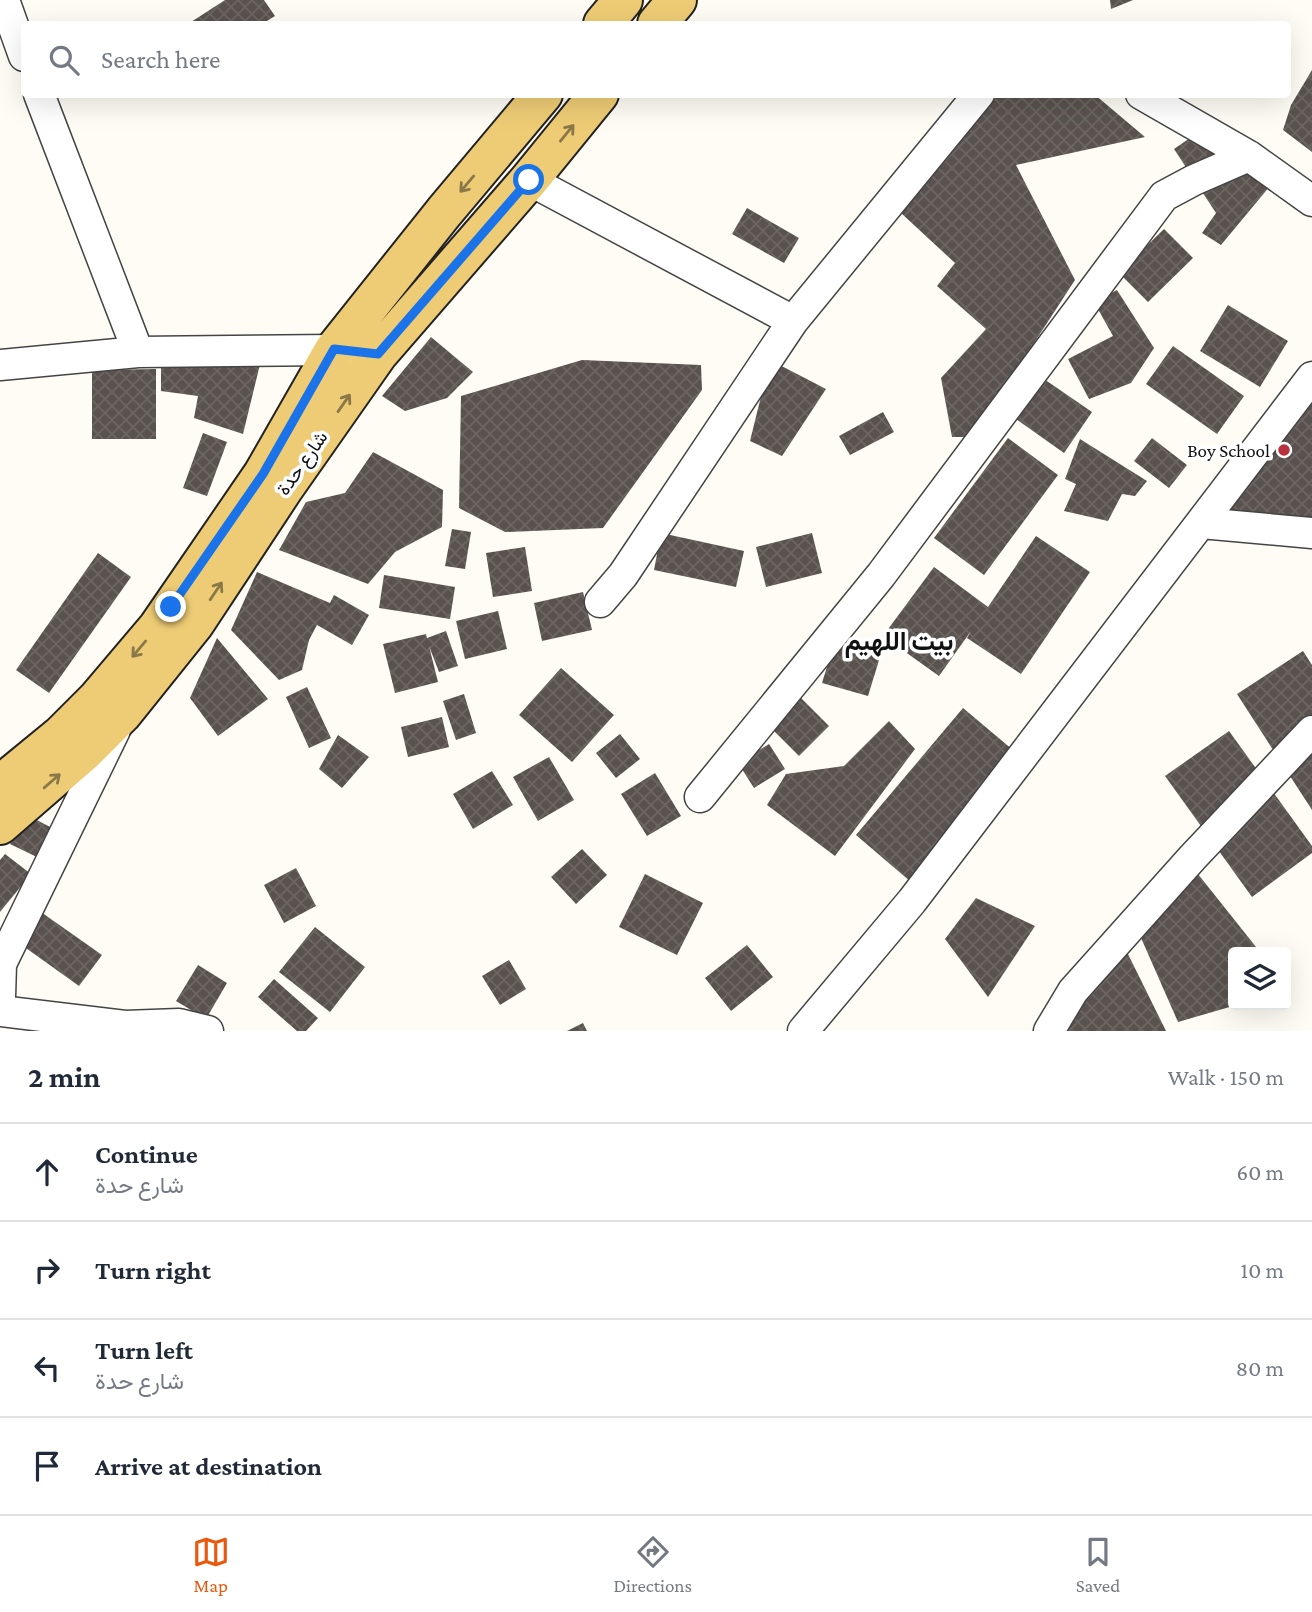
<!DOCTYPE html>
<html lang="en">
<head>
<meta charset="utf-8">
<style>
	:root { --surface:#fff; --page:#f6f6f7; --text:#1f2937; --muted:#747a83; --line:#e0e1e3; --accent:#ea580c }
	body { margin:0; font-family:"Crimson Pro",Vazirmatn,serif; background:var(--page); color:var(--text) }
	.controls { position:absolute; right:21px; bottom:21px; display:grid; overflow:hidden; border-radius:7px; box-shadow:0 7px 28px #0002 }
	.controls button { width:63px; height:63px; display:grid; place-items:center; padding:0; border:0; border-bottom:2px solid var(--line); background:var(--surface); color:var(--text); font:35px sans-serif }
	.stop { position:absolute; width:21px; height:21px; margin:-16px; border:5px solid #1a73e8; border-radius:50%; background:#fff }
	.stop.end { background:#1a73e8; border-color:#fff; box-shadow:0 2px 7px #0008 }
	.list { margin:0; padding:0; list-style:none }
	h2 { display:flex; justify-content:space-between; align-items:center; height:91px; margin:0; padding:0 28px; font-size:30px }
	h2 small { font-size:23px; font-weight:400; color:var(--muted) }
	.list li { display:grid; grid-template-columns:46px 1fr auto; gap:21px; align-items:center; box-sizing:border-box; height:98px; padding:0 28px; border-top:2px solid var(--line) }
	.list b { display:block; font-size:26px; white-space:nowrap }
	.list p { margin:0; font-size:23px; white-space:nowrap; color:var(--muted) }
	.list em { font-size:23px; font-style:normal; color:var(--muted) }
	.icon { flex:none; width:38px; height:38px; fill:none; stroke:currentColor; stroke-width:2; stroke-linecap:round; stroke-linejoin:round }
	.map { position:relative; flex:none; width:1312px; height:1031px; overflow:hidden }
	.search { position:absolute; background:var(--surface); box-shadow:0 7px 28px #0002; left:21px; right:21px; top:21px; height:77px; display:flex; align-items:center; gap:18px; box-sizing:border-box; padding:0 24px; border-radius:7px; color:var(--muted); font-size:26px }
	.sheet { height:483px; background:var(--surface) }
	nav { display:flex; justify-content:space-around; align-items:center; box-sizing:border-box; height:98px; border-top:2px solid var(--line); background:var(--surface); font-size:19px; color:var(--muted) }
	nav a { display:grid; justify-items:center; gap:4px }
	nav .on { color:var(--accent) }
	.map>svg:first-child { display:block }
</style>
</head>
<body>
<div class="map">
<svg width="1312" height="1031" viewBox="0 0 1312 1031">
	<defs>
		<pattern id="building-cross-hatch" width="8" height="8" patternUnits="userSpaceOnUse" patternTransform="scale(1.75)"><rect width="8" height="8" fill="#59524e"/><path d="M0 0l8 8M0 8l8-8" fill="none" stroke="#6c6663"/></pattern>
	</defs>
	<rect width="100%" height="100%" fill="#fefcf5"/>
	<path fill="url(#building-cross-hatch)" d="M225 0H264L275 16 262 24H188Z
		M1110 0H1133L1111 9Z
		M1312 70V152L1283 130 1291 105Z
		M998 94H1094L1145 137 1016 165 1075 280 973 437H952L941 378 986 329 937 286 955 263 901 213Z
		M1203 129 1270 186 1221 245 1202 233 1216 213 1174 149Z
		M747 208 799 238 784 263 732 234Z
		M1164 229 1193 258 1148 302 1119 273Z
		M1117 290 1154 348 1131 383 1089 399 1068 359 1113 336 1094 302Z
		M1228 305 1288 341 1260 387 1200 351Z
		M431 337 473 372 447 398 405 411 382 396Z
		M1173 346 1244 396 1217 434 1146 384Z
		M263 352 243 434 194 418 198 396 161 391V355Z
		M582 360 701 365 702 390 603 528 505 532 459 508 461 396Z
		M770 360 826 389 782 456 750 441Z
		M156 369V439H92V370Z
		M1312 377V533L1201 523Z
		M1044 379 1092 412 1064 453 1016 419Z
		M883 412 894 432 850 455 839 436Z
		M203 433 227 442 207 496 183 488Z
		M1008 438 1058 475 984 575 934 538Z
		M1152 438 1187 465 1169 488 1134 461Z
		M1080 439 1147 481 1135 496 1122 494 1108 521 1064 511 1076 484 1065 479Z
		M373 452 443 490 442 527 395 552 368 584 279 550 306 502 345 493Z
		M452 529 471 532 465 569 445 566Z
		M661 533 744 551 736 587 654 570Z
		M812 533 822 573 766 587 756 547Z
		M1036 536 1090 572 1021 674 967 638 971 631 939 676 883 636 934 567 988 607Z
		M525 547 532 591 493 597 486 553Z
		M98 553 131 577 49 693 16 670Z
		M257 572 330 603 334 595 369 615 352 645 317 625 309 640 302 670 279 680 231 630Z
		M384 575 455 587 450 619 379 608Z
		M583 592 592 630 542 641 534 603Z
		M498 611 507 649 465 659 456 621Z
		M446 631 458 666 439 672 429 646 438 682 395 693 383 644 426 634 427 638Z
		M217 638 268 699 218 736 190 698Z
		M834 644 880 657 868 696 822 683Z
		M1303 651 1312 665V810L1237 694Z
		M561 668 614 715 572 762 519 715Z
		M307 687 331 738 309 748 286 697Z
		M795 692 829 726 799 756 765 722Z
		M464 694 476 733 456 740 443 701Z
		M963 708 1033 767 925 894 856 835Z
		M442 717 449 747 408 757 401 727Z
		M889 721 915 749 835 856 767 805 786 774 844 766Z
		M1229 731 1312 846V853L1252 897 1165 776Z
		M620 734 640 759 616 778 596 753Z
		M338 735 369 757 342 788 319 769Z
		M769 744 785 769 754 788 738 763Z
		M549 757 574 800 538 821 513 777Z
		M492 771 513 805 473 829 453 794Z
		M655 773 681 816 647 836 621 794Z
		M25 814 58 831 43 860 10 844Z
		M582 849 607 875 576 904 551 877Z
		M5 854 31 874 0 912V860Z
		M296 868 316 906 284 923 264 885Z
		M1194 869 1260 952H1233V1006L1178 1022 1138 931Z
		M645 874 703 903 677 955 619 927Z
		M976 898 1035 926 988 997 945 939Z
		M41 912 102 955 79 986 19 943Z
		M315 927 365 967 330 1012 279 972Z
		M747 945 773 977 731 1011 705 978Z
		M1126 950 1166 1031H1058Z
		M509 960 526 989 500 1005 482 976Z
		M198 965 227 983 206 1019 176 1001Z
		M274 979 318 1018 306 1031H297L258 997Z
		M583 1023 587 1031H567Z"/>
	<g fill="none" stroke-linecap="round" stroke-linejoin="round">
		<g stroke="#444" stroke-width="33">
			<path id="street" d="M4 0 24 56
				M39 94 138 352
				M1141 94 1249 156 1312 201
				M529 180 793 321 979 94
				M0 365 138 352 334 350 353 351
				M1201 523 1312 533
				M600 602 623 575 793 321
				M700 797 881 575 1164 196 1194 180 1249 156
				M0 997 1 964 115 730
				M0 1011 125 1026 179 1024 208 1031
				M803 1031 912 901 1312 377
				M1049 1031 1073 991 1193 857 1312 731"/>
		</g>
		<g stroke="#222" stroke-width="42">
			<path id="primary" d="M603 24 623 0
				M657 24 677 0
				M0 785 61 735 97 699 158 627 263 474 334 350 444 212 543 94
				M0 825 84 752 122 714 195 623 284 488 378 354 529 180 599 94"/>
		</g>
		<use href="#street" stroke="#fff" stroke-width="30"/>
		<use href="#primary" stroke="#eecc75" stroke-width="38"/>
	</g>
	<defs><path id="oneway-shaft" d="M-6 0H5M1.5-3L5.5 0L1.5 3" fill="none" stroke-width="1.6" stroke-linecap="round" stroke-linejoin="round" transform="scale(1.75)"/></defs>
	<g stroke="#8b7848">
		<use href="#oneway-shaft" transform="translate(567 133) rotate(-51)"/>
		<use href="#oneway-shaft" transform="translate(467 184) rotate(130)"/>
		<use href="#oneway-shaft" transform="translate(344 403) rotate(-55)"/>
		<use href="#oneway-shaft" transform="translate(216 591) rotate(-56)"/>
		<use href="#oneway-shaft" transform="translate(139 649) rotate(130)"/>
		<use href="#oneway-shaft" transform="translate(52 781) rotate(-41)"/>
	</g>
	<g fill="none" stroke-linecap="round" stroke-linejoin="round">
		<path stroke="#1a73e8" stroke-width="9" d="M171 607 263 474 334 349 378 354 529 180"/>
	</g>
	<circle fill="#b8323d" stroke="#fff" stroke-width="2.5" cx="1284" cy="450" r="7"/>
	<g text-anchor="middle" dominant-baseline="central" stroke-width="7" stroke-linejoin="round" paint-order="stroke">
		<g font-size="19" fill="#111" stroke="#fff" text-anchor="end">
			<text x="1270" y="450">Boy School</text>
		</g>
		<g font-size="19" fill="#111" stroke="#fff">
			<text transform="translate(302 463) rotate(-55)">شارع حدة</text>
		</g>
		<g font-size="26" font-weight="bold" fill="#111" stroke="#fff">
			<text x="899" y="641">بيت اللهيم</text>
		</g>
	</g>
</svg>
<div class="controls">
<button><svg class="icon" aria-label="layers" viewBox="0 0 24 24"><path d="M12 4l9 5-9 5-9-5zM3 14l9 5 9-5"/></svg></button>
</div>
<div class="stop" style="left:529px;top:180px"></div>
<div class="stop end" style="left:171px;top:607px"></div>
<div class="search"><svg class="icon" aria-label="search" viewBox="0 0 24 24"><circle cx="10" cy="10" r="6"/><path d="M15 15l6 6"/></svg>Search here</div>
</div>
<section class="sheet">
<h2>2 min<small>Walk · 150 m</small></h2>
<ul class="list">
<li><svg class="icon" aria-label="ahead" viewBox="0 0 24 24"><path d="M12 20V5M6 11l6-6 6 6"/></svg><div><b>Continue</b><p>شارع حدة</p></div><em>60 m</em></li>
<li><svg class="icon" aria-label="right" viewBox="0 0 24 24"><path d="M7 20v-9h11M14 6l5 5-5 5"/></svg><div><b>Turn right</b></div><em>10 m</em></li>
<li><svg class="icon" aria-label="left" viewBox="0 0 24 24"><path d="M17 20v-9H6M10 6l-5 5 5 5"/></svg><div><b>Turn left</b><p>شارع حدة</p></div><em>80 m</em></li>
<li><svg class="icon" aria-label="arrive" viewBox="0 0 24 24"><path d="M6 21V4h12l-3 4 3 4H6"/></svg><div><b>Arrive at destination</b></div></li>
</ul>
</section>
<nav>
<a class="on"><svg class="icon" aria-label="map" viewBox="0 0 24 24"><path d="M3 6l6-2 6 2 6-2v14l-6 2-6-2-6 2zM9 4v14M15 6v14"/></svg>Map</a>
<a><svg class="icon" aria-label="directions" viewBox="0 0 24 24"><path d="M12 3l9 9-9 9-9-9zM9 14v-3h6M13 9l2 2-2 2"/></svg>Directions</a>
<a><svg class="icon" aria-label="saved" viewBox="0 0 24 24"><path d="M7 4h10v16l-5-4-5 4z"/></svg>Saved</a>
</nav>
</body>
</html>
